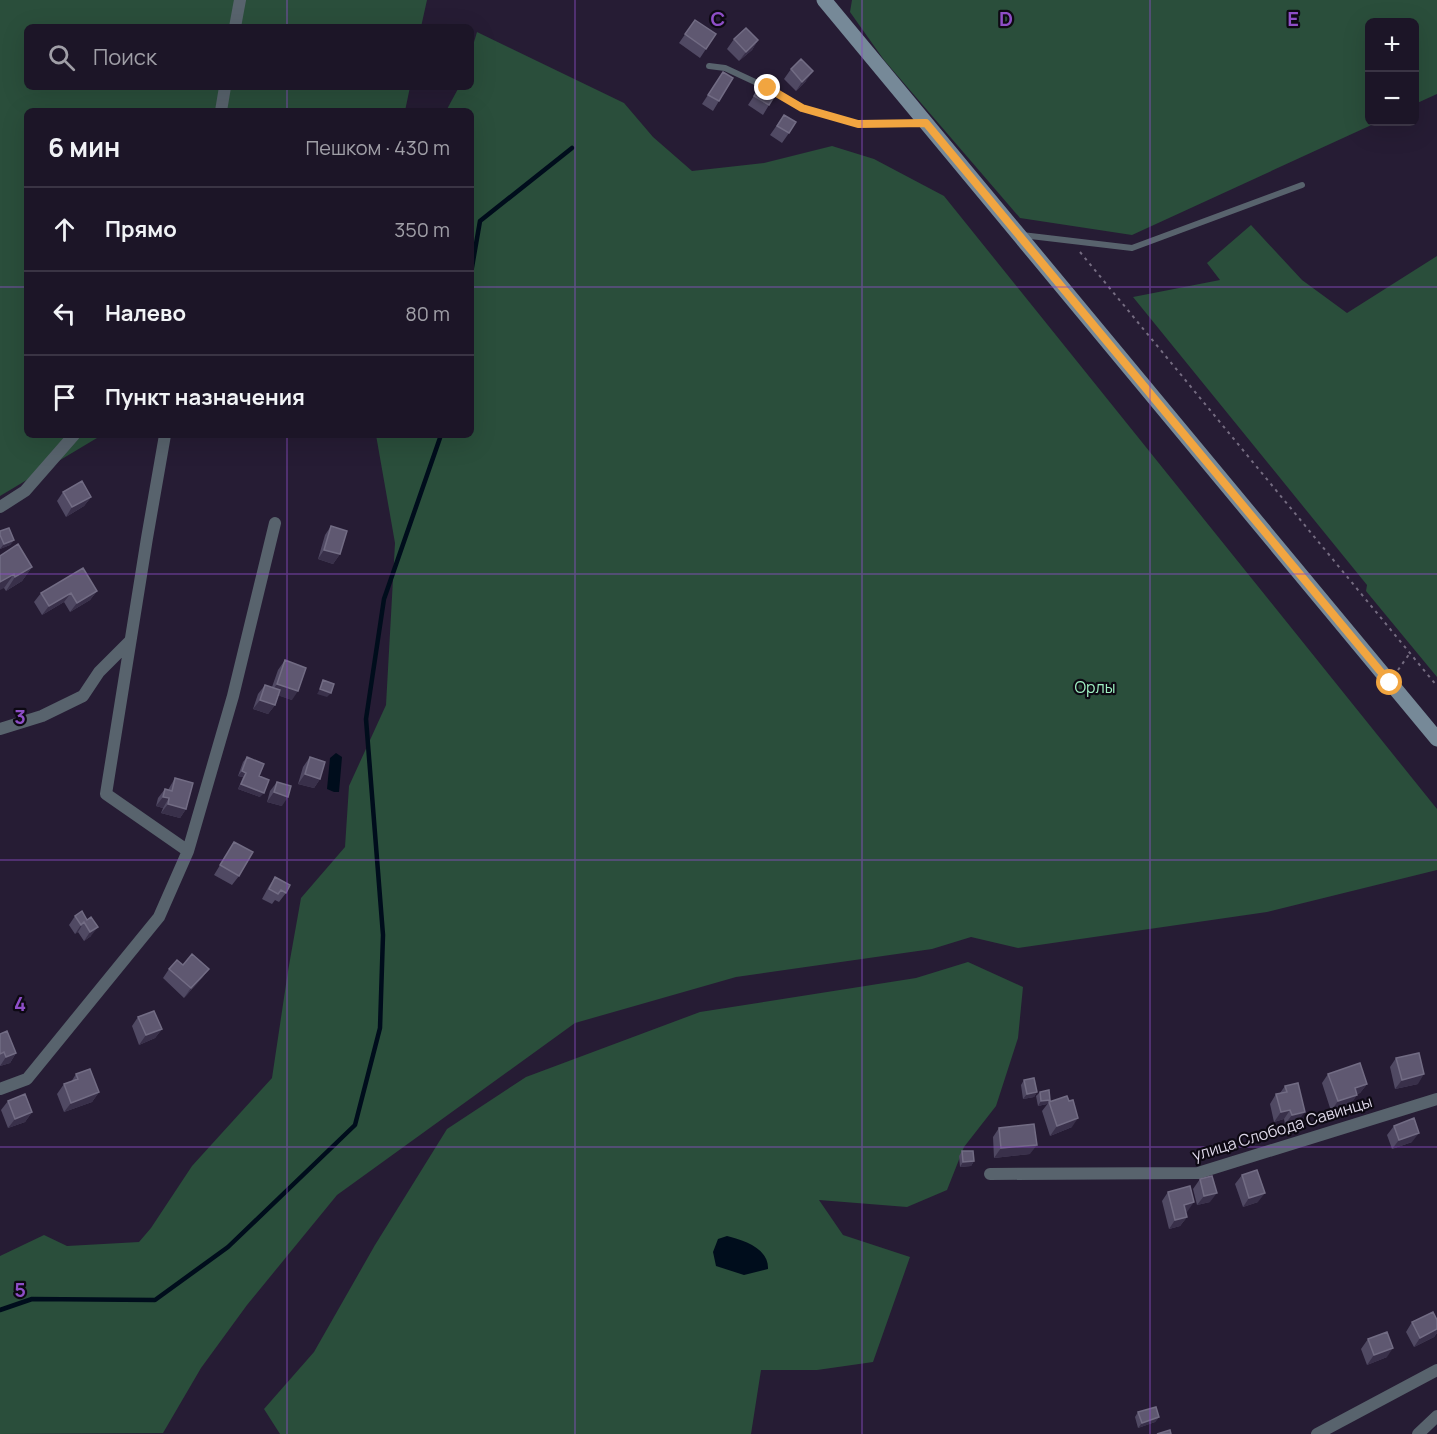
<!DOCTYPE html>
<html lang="ru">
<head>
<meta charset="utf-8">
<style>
	:root { --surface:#1c1527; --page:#251e2f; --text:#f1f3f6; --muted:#a09fa7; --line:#3a3444 }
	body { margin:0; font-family:Manrope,sans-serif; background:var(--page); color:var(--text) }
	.controls { position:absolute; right:18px; top:18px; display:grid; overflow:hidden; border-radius:9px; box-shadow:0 6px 24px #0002 }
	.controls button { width:54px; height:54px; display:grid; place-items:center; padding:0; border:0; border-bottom:2px solid var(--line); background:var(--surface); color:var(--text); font:30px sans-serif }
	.stop { position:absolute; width:18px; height:18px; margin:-14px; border:4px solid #f1a540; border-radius:50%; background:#fff }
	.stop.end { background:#f1a540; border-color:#fff; box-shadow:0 2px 6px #0008 }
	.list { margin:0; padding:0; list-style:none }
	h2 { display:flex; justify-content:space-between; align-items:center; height:78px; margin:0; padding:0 24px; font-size:26px }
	h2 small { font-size:20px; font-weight:400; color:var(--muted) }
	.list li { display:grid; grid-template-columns:39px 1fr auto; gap:18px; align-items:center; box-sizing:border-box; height:84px; padding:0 24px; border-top:2px solid var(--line) }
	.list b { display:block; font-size:22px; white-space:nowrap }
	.list em { font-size:20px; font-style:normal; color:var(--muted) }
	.icon { flex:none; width:33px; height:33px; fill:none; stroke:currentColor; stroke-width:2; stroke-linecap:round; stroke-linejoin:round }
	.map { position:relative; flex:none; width:1437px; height:1434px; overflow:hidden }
	.search { position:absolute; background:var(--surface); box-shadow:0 6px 24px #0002; left:24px; top:24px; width:450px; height:66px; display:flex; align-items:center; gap:15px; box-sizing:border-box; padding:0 21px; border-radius:9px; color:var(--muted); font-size:22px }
	.panel { position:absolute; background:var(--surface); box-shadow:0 6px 24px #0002; left:24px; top:108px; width:450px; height:330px; border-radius:9px }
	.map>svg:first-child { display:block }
</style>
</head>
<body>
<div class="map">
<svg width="1437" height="1434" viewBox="0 0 1437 1434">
	<rect width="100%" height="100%" fill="#261c34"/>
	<path fill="#2a4e3b" d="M0 0H427L421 27H27V87H410L405 111H27V435H102L0 496Z
		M852 0H1437V94L1415 104 1414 22H1370V122H1378L1132 235 1020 218 884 60 850 12Z
		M477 32 624 103 653 137 692 171 764 163 832 146 874 159 944 196 1437 809V870L1267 912 1018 948 971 937 932 949 736 977 575 1023 337 1195 247 1305 201 1368 163 1433 0 1434V1256L44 1235 67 1246 139 1242 151 1228 192 1166 272 1078 288 971 301 898 345 847 349 786 386 705 395 543 376 435H471V111H446L459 87H471V52Z
		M1251 225 1302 280 1347 313 1437 256V677L1366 591 1367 585 1133 297 1220 280 1207 263Z
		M968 962 1023 987 1018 1038 996 1106 964 1147 947 1190 907 1207 819 1200 843 1235 910 1257 873 1362 817 1370H761L751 1434H280L264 1409 314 1352 375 1245 447 1129 526 1077 700 1012 916 978Z"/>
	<path fill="#000d1c" d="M336 753 342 757 339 792H334L327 789 330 758Z
		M727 1236C743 1240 769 1248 768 1269L744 1275 716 1266 713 1252 718 1239Z"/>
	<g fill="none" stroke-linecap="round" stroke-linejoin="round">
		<path stroke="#000d1c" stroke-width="4.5" d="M471 273 480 221 572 148
			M0 1310 32 1299 155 1300 228 1247 355 1125 380 1028 383 935 366 719 384 599 441 435"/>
		<path stroke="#756c81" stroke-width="2" stroke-dasharray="3 4.5" stroke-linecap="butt" d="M1080 252 1437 686
			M1398 670 1410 653"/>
		<path stroke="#58636d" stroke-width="6" d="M709 66 725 68 768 88 802 108 858 124 923 123
			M1022 235 1132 248 1302 185"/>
		<path stroke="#58636d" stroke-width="12" d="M235 27 240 0
			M221 111 225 87
			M165 435 147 538 106 794 188 851
			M0 507 25 491 74 435
			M0 729 42 716 83 696 99 672 130 641
			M0 1089 27 1079 159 917 188 851 233 696 275 523
			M990 1174 1198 1173 1437 1099
			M1317 1434 1437 1370
			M1418 1434 1437 1416"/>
		<path stroke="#768998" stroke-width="15" d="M824 0 1437 739"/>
	</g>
	<path fill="#504963" d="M695 20 716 34 700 58 679 43Z
		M734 39 758 40 752 50 739 61 727 49Z
		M791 69 806 81 796 91 784 79Z
		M723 72 719 101 713 111 702 104Z
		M763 82 769 105 763 115 748 105Z
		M784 115 789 133 782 143 770 135Z
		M63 492 91 497 84 506 66 517 57 501Z
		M331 526 340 554 333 564 318 559 325 535Z
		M0 531 14 540 10 545 0 549Z
		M0 556 32 567 22 581 6 591 4 588Z
		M97 591 90 600 70 612 64 602 42 615 34 602 41 593Z
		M285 660 292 700 278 695 275 705 268 714 253 709 258 694 265 685 272 687 278 670Z
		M247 757 259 776 260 797 238 789 243 777 238 776 243 762Z
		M310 757 320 779 314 788 298 784 303 767Z
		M175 778 186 809 180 818 161 813 163 808 156 806 158 798 165 789 168 790Z
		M277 782 282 806 267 802 270 791Z
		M234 842 239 876 232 885 214 875Z
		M275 877 286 893 279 902 275 900 272 904 262 899 269 886Z
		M75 916 87 920 91 917V936L84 941 78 932 75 934 69 925Z
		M169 969H209L202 978 184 998 163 978Z
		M138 1017 162 1029 155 1038 139 1045 132 1026Z
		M0 1034 16 1053 10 1063 0 1066Z
		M1396 1058 1418 1084 1395 1089 1390 1067Z
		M76 1074 99 1092 92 1102 64 1112 57 1094 64 1084 71 1082Z
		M1328 1074 1367 1084 1360 1093 1357 1094 1351 1104 1331 1111 1322 1083Z
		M1024 1080 1037 1092 1034 1097 1023 1099 1021 1085Z
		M1285 1086 1298 1121 1285 1124 1284 1119 1274 1122 1270 1104 1276 1094 1280 1093Z
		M1040 1092 1050 1100 1047 1104 1038 1106 1036 1096Z
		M8 1101 32 1112 25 1122 8 1128 1 1110Z
		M1049 1102 1072 1127 1050 1136 1042 1111Z
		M1394 1126 1412 1142 1392 1149 1387 1135Z
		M999 1128 1030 1154 994 1158 993 1137Z
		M962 1151 974 1161 971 1166 960 1167 959 1156Z
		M1242 1175 1258 1202 1243 1207 1235 1184Z
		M1200 1179 1210 1202 1197 1205 1193 1189Z
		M1168 1192 1187 1212H1186L1187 1217 1180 1226 1169 1229 1162 1201Z
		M1437 1320V1333L1434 1337 1414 1347 1406 1332 1412 1322Z
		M1368 1339 1387 1357 1367 1365 1361 1349Z
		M1138 1412 1159 1417 1155 1422 1138 1428 1135 1417Z"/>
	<path fill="#39304a" d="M758 40 752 50 739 61 746 52Z
		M813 71 806 81 796 91 802 82Z
		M91 497 84 506 66 517 72 507Z
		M14 540 10 545 0 549 4 544Z
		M324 550 340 554 333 564 318 559Z
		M32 567 22 581 6 591 15 577Z
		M14 574 4 588 0 590V582Z
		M97 591 90 600 70 612 77 603Z
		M71 593 64 602 42 615 49 606Z
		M277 684 298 691 292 700 270 693Z
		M320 689 331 693 327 697 317 694Z
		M260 700 275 705 268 714 253 709Z
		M242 771 246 773 243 777 238 776Z
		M305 774 320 779 314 788 298 784Z
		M241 784 264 793 260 797 238 789Z
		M274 792 288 797 282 806 267 802Z
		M163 797 169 798 163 808 156 806Z
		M168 804 186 809 180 818 161 813Z
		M84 922 78 932 75 934 81 925Z
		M98 927 91 936 84 941 90 932Z
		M209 969 202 978 184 998 191 988Z
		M162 1029 155 1038 139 1045 146 1035Z
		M16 1053 10 1063 0 1066 6 1057Z
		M1424 1074 1418 1084 1395 1089 1402 1080Z
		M1367 1084 1360 1093 1348 1097 1355 1088Z
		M99 1092 92 1102 64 1112 71 1103Z
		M1037 1092 1034 1097 1023 1099 1027 1094Z
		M1357 1095 1351 1104 1331 1111 1338 1101Z
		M1050 1100 1047 1104 1038 1106 1041 1101Z
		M1290 1110 1284 1119 1274 1122 1281 1112Z
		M32 1112 25 1122 8 1128 15 1119Z
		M1305 1112 1298 1121 1285 1124 1292 1115Z
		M1078 1118 1072 1127 1050 1136 1057 1126Z
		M1419 1133 1412 1142 1392 1149 1399 1140Z
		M1037 1145 1030 1154 994 1158 1001 1148Z
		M974 1161 971 1166 960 1167 963 1162Z
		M1217 1193 1210 1202 1197 1205 1204 1196Z
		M1265 1193 1258 1202 1243 1207 1249 1198Z
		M1194 1202 1187 1212 1177 1214 1184 1205Z
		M1187 1217 1180 1226 1169 1229 1175 1220Z
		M1437 1329V1333L1434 1337 1414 1347 1420 1338Z
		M1393 1348 1387 1357 1367 1365 1374 1355Z
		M1159 1417 1155 1422 1138 1428 1142 1423Z"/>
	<path fill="#5f5871" stroke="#726c84" stroke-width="1.5" d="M695 20 716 34 706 49 685 34Z
		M746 28 758 40 746 52 734 39Z
		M801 59 813 71 802 82 791 69Z
		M723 72 733 78 719 101 708 95Z
		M763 82 777 92 769 105 754 96Z
		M784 115 796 122 789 133 777 126Z
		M82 481 91 497 72 507 63 492Z
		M331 526 347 531 340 554 324 550Z
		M9 528 14 540 4 544 0 535V531Z
		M18 544 32 567 15 577 14 574 0 582V556Z
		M83 568 97 591 77 603 71 593 49 606 41 593Z
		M285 660 306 668 298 691 277 684Z
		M323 680 334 684 331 693 320 689Z
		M265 685 280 690 275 705 260 700Z
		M247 757 264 764 259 776 269 780 264 793 241 784 246 773 242 771Z
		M310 757 325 762 320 779 305 774Z
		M175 778 193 783 186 809 168 804 169 798 163 797 165 789 172 791Z
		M277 782 291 786 288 797 274 792Z
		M234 842 253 852 239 876 220 865Z
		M275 877 290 885 286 893 281 890 278 894 269 889Z
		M82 911 87 920 91 917 98 927 90 932 84 922 81 925 75 916Z
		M192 954 209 969 191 988 169 969 177 960 183 965Z
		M154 1011 162 1029 146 1035 138 1017Z
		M7 1031 16 1053 6 1057 4 1052 0 1054V1034Z
		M1419 1053 1424 1074 1402 1080 1396 1058Z
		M1360 1063 1367 1084 1355 1088 1357 1095 1338 1101 1328 1074Z
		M90 1069 99 1092 71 1103 64 1084 78 1079 76 1074Z
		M1034 1078 1037 1092 1027 1094 1024 1080Z
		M1298 1083 1305 1112 1292 1115 1290 1110 1281 1112 1276 1094 1287 1092 1285 1086Z
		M1049 1090 1050 1100 1041 1101 1040 1092Z
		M25 1094 32 1112 15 1119 8 1101Z
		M1067 1096 1069 1101 1073 1100 1078 1118 1057 1126 1049 1102Z
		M1414 1118 1419 1133 1399 1140 1394 1126Z
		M1034 1124 1037 1145 1001 1148 999 1128Z
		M962 1151H973L974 1161 963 1162Z
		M1257 1170 1265 1193 1249 1198 1242 1175Z
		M1212 1176 1217 1193 1204 1196 1200 1179Z
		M1190 1186 1194 1202 1184 1205 1187 1217 1175 1220 1168 1192Z
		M1433 1312 1437 1320V1329L1420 1338 1412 1322Z
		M1387 1332 1393 1348 1374 1355 1368 1339Z
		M1156 1407 1159 1417 1142 1423 1138 1412Z
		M1170 1430 1171 1434H1157Z"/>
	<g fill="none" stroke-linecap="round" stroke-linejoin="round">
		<path stroke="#f1a540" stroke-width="8" d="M768 88 802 108 858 124 926 123 1390 683"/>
	</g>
	<path fill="none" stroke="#8e4ec7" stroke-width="1.5" stroke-opacity="0.55" d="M287 0V27M575 0V1434M862 0V1434M1150 0V1434M287 87V111M0 287H27M471 287H1437M287 435V1434M0 574H1437M0 860H1437M0 1147H1437"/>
	<g text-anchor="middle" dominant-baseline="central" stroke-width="4.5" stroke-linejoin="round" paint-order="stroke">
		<g font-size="16" fill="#9ff0c2" stroke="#0d0913">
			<text x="1095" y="687">Орлы</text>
		</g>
		<g font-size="16" fill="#dcd6e7" stroke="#0d0913">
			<text transform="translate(1282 1128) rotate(-17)">улица Слобода Савинцы</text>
		</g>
	</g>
	<g font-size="20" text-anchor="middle" font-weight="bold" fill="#8e4ec7" stroke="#0d0913" stroke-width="4.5" stroke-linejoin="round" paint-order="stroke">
		<text x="718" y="26">C</text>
		<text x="1006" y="26">D</text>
		<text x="1293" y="26">E</text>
		<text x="20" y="724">3</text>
		<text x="20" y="1011">4</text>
		<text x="20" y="1297">5</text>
	</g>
</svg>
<div class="controls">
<button>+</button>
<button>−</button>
</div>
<div class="stop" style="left:1390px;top:683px"></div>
<div class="stop end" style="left:768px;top:88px"></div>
<div class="search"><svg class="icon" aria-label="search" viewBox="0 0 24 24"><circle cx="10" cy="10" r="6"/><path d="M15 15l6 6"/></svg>Поиск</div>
<section class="panel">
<h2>6 мин<small>Пешком · 430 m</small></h2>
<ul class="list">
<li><svg class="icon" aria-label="ahead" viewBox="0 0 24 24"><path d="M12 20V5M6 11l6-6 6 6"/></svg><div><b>Прямо</b></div><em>350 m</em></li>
<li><svg class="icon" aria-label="left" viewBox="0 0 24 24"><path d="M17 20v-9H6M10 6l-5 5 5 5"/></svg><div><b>Налево</b></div><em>80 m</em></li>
<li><svg class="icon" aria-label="arrive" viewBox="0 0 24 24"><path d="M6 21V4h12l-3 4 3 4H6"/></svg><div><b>Пункт назначения</b></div></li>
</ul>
</section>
</div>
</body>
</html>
